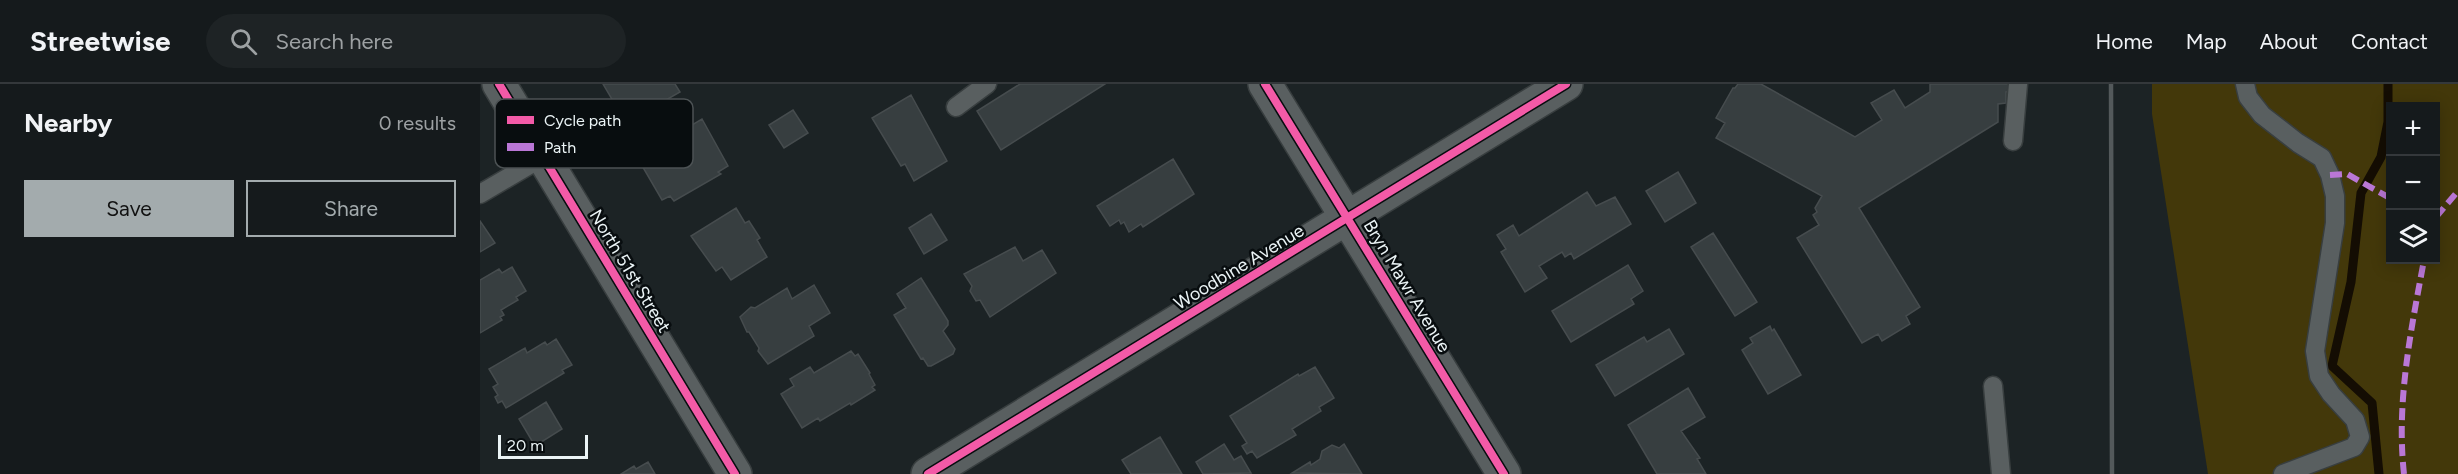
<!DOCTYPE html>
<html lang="en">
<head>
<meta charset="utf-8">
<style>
	:root { --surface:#151a1c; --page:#1e2325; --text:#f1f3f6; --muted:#9da1a3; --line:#34383b; --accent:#a3abad }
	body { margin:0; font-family:Figtree,sans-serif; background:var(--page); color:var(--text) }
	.controls { position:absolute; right:18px; top:18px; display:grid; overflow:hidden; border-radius:0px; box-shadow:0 3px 15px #0003 }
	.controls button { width:54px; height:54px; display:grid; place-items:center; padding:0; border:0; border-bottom:2px solid var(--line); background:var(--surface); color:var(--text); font:30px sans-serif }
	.scale { position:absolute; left:18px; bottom:15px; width:90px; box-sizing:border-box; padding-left:6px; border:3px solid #ebf4f6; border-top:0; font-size:16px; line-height:21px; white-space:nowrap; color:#ebf4f6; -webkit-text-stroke:4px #080d0f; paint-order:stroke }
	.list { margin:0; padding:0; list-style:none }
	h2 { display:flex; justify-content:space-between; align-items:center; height:78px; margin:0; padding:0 24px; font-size:26px }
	h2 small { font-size:20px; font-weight:400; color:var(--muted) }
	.actions { display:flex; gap:12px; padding:18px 24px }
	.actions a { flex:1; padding:14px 0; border:2px solid var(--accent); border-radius:0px; text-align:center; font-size:21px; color:var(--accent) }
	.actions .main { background:var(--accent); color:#111 }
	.icon { flex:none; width:33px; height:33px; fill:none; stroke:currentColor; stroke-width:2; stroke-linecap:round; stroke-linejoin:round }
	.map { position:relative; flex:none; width:1978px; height:390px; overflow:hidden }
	header { display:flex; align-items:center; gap:36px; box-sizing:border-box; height:84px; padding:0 30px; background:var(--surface); border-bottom:2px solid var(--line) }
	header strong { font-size:28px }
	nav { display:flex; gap:33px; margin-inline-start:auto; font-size:21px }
	.search { width:420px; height:54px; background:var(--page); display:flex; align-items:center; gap:15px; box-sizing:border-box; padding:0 21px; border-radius:33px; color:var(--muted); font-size:22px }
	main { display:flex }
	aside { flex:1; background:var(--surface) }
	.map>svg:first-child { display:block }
</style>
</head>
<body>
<header>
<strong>Streetwise</strong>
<div class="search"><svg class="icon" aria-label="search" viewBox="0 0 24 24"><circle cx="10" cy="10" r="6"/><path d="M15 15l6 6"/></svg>Search here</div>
<nav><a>Home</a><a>Map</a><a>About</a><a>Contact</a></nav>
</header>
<main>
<aside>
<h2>Nearby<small>0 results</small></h2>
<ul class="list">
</ul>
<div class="actions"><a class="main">Save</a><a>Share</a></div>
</aside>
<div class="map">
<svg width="1978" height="390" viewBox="0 0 1978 390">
	<rect width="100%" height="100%" fill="#1c2325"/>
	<path fill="#43380a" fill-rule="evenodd" d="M1672 0H1978V390H1728L1672 30ZM1910 22H1956V176H1910Z"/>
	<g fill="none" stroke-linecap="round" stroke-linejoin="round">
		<path stroke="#140d03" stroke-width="9" d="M1899 390 1892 319 1852 282 1871 198 1881 109 1901 73 1908 38V0"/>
	</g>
	<path fill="#373e40" stroke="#464c4e" stroke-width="1.5" d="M123 0H195L200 8 146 39Z
		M540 0H625L521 66 497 27Z
		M1258 0H1281L1375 53 1402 36 1391 19 1414 6 1425 24 1450 8V0H1533V7L1526 8V19L1518 20V38L1379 124 1440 223 1426 232 1430 240 1402 257 1398 250 1382 259 1317 154 1339 141 1333 131 1337 128 1335 124 1342 112 1236 54 1245 39 1236 34 1253 4H1255Z
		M431 11 467 77 434 97 425 80 421 82 392 34Z
		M313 26 328 49 304 64 289 41Z
		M222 35 248 82 238 88 241 90 194 117 190 112 182 116 154 68 186 49 197 44 202 47Z
		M693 75 714 110 663 143 661 140 649 148 644 138 641 140 639 136 630 142 617 122Z
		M1198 88 1216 119 1185 138 1166 107Z
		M1107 108 1116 122 1135 113 1151 140 1094 175 1091 169 1085 173 1082 168 1059 182 1067 194 1045 208 1021 168 1026 165 1017 151 1033 141 1039 152Z
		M256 124 265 139 269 137 280 154 277 156 287 173 251 196 242 183 236 187 211 152Z
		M451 130 467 156 444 170 429 144Z
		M0 137 15 159 0 168Z
		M1233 149 1277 218 1255 232 1211 163Z
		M535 163 543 177 562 166 576 189 510 233 500 216 496 217 490 207 492 202 484 190Z
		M1148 181 1163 207 1151 215 1154 220 1091 258 1072 227Z
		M32 183 46 207 36 213 38 216 21 226 24 231 20 233 22 236 0 249V196L19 185 22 189Z
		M441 194 468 237V241L463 247 475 265 473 270 451 282H448L443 274 441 275 414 231 426 224 417 210Z
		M334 201 350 229 329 242 334 252 288 280 278 267 279 264 269 248H267L260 233 271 223 275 224 307 204 312 215Z
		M1290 242 1292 247 1294 245 1321 291 1288 310 1262 266 1273 259 1270 254Z
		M1189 245 1204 270 1135 312 1116 281 1164 253 1167 258Z
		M76 255 92 281 82 286 84 289 26 324 22 317 18 319 15 313 18 311 13 303 18 300 9 285 45 264 47 269 65 258 67 261Z
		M371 267 375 272 378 270 390 289 389 290 395 301 392 303 395 306 371 321 370 319 340 337 338 334 322 344 301 310 314 302 310 295 330 283 334 289Z
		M835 283 854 314 839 323 841 327 812 345 816 351 777 374 772 367 767 370 762 362 767 359 750 332 818 290 819 292Z
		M1208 304 1225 333 1201 347 1220 374 1217 375 1226 390H1177L1148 341Z
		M66 318 82 345 55 362 39 335Z
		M680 353 702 390H651L642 376Z
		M744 360 754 376 761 372 771 389 723 390 716 378Z
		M864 360 882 390 812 389 830 378 831 381 840 375 842 367 852 361 859 364Z
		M168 378 175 390H141L154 382 156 385Z"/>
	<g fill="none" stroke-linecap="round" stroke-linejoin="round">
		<g stroke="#383e3f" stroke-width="21">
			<path id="service" d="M1765 0 1768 13 1782 31 1818 59 1842 74 1850 91 1855 112V139L1835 267 1839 292 1851 310 1875 336 1880 353 1874 363 1803 390
				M476 23 507 0
				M1533 57 1538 0
				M0 110 63 73
				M1513 302 1521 390"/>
		</g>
		<g stroke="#383e3f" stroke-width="36">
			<path id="minor" d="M19 0 255 390
				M448 390 1086 0"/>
		</g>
		<g stroke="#383e3f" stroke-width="36">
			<path id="tertiary" d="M785 0 1024 390"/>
		</g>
		<use href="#service" stroke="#595f60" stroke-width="18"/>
		<use href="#minor" stroke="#595f60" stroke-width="33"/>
		<use href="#tertiary" stroke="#595f60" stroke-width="33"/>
		<path stroke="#53595b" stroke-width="4.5" d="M1631 0 1632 390"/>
		<path stroke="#ba77d6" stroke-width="6" stroke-dasharray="12 6" stroke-linecap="butt" d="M1850 91 1867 90 1910 114
			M1956 133 1978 107
			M1924 390C1916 318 1931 246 1944 176"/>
		<g stroke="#080d0f" stroke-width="11">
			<path id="cycleway" d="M19 0 255 390
				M785 0 1024 390
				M448 390 1086 0"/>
		</g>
		<use href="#cycleway" stroke="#f35aa7" stroke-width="8"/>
	</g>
	<g text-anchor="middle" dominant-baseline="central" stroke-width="5" stroke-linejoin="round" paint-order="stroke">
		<g font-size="18" fill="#ebf4f6" stroke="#080d0f">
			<text transform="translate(759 183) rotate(-31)">Woodbine Avenue</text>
			<text transform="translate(150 187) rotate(59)">North 51st Street</text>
			<text transform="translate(927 202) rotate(59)">Bryn Mawr Avenue</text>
		</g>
	</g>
	<rect x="15" y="15" width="198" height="69" rx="9" fill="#080d0f" stroke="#4c5254" stroke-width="1.5"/>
	<rect x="27" y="32" width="27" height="8" fill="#f35aa7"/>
	<rect x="27" y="59" width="27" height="8" fill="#ba77d6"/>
	<g font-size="16" fill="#ebf4f6">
		<text x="64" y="42">Cycle path</text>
		<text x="64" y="69">Path</text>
	</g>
</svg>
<div class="controls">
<button>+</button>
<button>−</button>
<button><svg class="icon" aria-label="layers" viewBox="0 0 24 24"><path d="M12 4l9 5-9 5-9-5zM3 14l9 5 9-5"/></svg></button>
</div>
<div class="scale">20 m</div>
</div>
</main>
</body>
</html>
